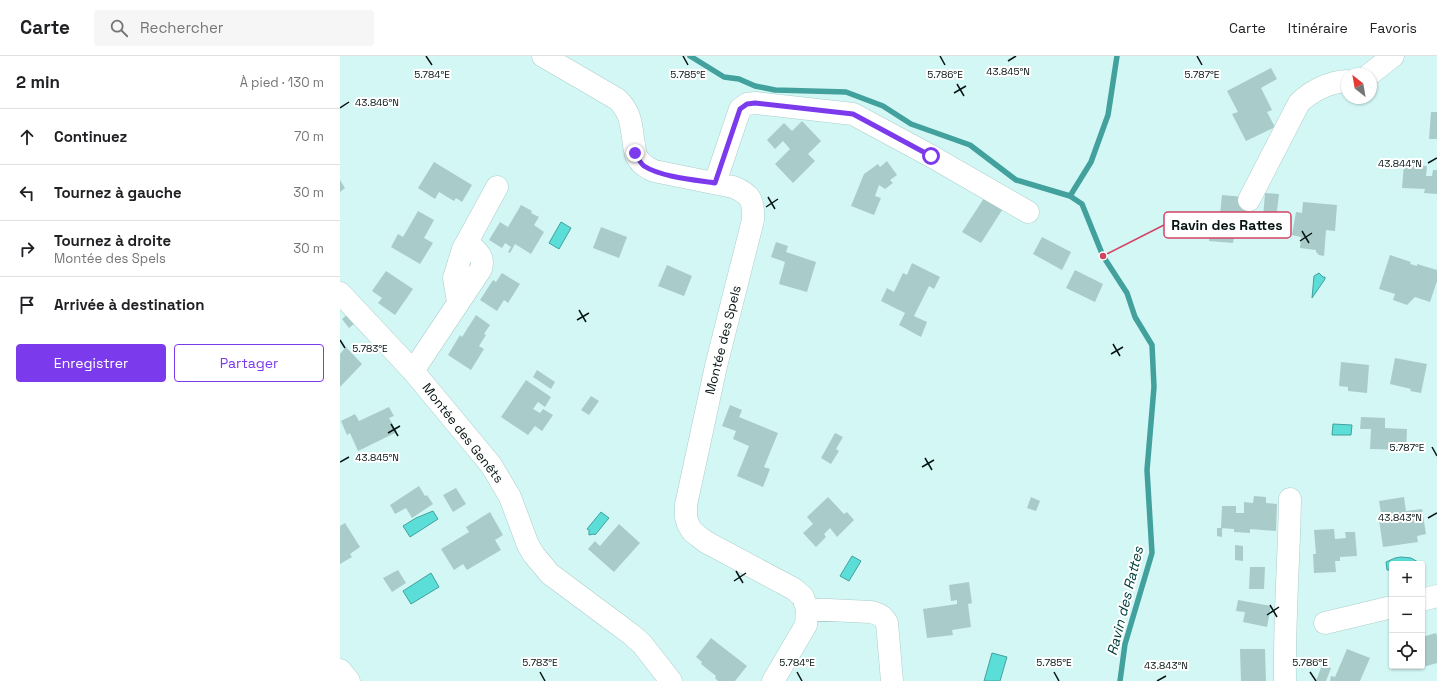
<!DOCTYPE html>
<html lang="fr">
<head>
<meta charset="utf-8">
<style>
	:root { --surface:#fff; --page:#f6f6f6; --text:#202124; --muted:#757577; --line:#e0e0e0; --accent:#7c3aed }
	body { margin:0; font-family:"Space Grotesk",sans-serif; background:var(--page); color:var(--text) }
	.controls { position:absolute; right:12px; bottom:12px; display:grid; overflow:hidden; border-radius:4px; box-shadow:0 1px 3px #0004 }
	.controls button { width:36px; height:36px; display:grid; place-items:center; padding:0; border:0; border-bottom:1px solid var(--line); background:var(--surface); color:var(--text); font:20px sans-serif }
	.compass { position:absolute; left:1001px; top:12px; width:36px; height:36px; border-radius:50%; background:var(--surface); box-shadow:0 1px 3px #0004; rotate:329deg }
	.stop { position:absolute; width:12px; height:12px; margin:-9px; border:3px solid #7c3aed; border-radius:50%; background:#fff }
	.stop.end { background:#7c3aed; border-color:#fff; box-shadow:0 1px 4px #0008 }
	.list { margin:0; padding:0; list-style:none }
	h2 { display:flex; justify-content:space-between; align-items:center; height:52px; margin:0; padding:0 16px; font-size:17px }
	h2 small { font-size:13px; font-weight:400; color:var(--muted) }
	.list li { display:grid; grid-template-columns:26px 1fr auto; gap:12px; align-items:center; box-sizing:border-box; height:56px; padding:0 16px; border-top:1px solid var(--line) }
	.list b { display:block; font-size:15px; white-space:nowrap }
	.list p { margin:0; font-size:13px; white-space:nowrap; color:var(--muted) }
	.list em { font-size:13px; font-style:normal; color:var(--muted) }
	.actions { display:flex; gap:8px; padding:12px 16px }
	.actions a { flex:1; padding:9px 0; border:1px solid var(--accent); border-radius:4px; text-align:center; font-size:14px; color:var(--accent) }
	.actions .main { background:var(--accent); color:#fff }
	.icon { flex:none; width:22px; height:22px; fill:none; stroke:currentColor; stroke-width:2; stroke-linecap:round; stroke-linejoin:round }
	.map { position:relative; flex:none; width:1097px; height:625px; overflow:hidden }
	header { display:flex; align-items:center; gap:24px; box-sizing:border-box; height:56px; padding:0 20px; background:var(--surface); border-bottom:1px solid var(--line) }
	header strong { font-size:19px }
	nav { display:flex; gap:22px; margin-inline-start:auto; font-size:14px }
	.search { width:280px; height:36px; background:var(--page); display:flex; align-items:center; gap:10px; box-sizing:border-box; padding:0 14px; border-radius:4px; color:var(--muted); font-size:15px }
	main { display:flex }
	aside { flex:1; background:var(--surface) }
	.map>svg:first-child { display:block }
</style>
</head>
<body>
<header>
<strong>Carte</strong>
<div class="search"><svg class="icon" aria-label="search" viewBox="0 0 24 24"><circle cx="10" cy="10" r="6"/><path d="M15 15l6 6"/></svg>Rechercher</div>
<nav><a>Carte</a><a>Itinéraire</a><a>Favoris</a></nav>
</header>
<main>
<aside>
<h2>2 min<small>À pied · 130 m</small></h2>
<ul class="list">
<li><svg class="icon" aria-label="ahead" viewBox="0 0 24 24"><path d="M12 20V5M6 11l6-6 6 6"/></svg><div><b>Continuez</b></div><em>70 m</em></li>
<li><svg class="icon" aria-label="left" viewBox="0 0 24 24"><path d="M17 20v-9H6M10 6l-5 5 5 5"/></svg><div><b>Tournez à gauche</b></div><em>30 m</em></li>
<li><svg class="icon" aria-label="right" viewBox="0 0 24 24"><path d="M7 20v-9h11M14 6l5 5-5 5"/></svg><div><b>Tournez à droite</b><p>Montée des Spels</p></div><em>30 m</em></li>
<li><svg class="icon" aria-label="arrive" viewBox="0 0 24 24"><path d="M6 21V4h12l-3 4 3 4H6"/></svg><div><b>Arrivée à destination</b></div></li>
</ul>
<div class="actions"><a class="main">Enregistrer</a><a>Partager</a></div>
</aside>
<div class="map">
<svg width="1097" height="625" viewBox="0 0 1097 625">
	<rect width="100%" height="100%" fill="#d3f7f5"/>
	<path fill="#5cded8" stroke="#42a19d" d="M221 166 231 172 219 193 209 187Z
		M979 217 983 221H985V223L972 242 974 220Z
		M993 368 1012 369 1011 379H992Z
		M93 455 98 463 70 481 63 470 76 462Z
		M261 456 269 462 255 479 254 478 249 479V474L247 473Z
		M512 500 521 505 509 525 500 520Z
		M1061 501 1071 502 1078 506 1076 508H1052V514H1047L1046 506 1055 502Z
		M91 517 99 531 71 548 63 535Z
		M652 597 667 601 660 625H644Z"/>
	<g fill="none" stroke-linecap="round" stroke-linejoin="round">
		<path stroke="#42a19d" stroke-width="5.5" d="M350 0 384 21 399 23 415 30 435 34 506 36 543 50 571 68 630 89 676 124 730 140 742 148 763 200 787 237 795 261 812 289 814 331 807 414 812 497 785 588 780 625
			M730 140 751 106 768 59 777 0"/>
	</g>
	<path fill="#a9ccca" d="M931 12 937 23 921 32 932 54 927 56 935 71 906 85 892 58 898 56 887 35Z
		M1091 56H1097V83H1089Z
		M462 65 481 85 468 98 475 105 453 127 435 108 450 93 443 85 435 93 427 84 444 67 452 75Z
		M547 105 557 119 550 124 553 127 545 133 539 129 535 140 541 142 534 159 511 150 524 118 538 108 540 111Z
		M94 106 132 129 122 146 116 142 114 145 99 136 95 143 78 132Z
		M1064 108 1087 110 1086 120H1092L1093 114H1097V138L1084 137 1085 133 1062 132Z
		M0 124 5 132 0 136Z
		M925 137 939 138 936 163 923 162Z
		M646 139 664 151 641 187 622 176Z
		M882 139 904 141 909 150 908 160 914 161 912 176 895 175 893 187 869 185 871 158 880 159Z
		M963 146 997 149 995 175 986 174 984 200 979 199 976 196V194L960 192 961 181 952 179 956 156 962 157Z
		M181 149 192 155 191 157 199 161 194 169 204 176 191 198 175 188 170 197 168 196 171 191 165 187 162 192 149 184 160 166 168 171Z
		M78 155 94 164 84 182 93 187 80 208 51 191 58 178 63 181Z
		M261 171 287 181 279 202 253 192Z
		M702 181 731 196 722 214 693 198Z
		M436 186 448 190 446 196 476 206 467 236 439 228 445 206 431 201Z
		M1050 199 1071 206 1070 208 1077 210V208L1097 214V225L1090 246 1075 241 1067 249 1053 244 1055 238 1039 233Z
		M572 207 600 221 594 233 589 230 574 260 587 266 581 281 559 269 565 257 541 245 547 232 554 236 563 217 567 219Z
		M327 209 352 220 344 240 318 230Z
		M735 214 763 228 755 246 726 232Z
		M46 215 73 233 55 259 38 247 42 242 32 235Z
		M162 217 180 228 168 247 164 244 157 255 140 244 153 224 156 226Z
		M8 258 15 267 9 272 2 263Z
		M136 259 150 269 144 278 146 279 139 290 144 293 131 314 108 299 120 279 122 281Z
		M6 291 22 308 0 331V298Z
		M1055 302 1087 308 1081 337 1070 335 1071 333 1050 328Z
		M1001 306 1029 309 1027 337 1008 335V331L999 330Z
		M197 314 215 326 211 333 193 321Z
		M186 324 211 341 205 351 198 346 193 353 200 357 203 353 213 359 202 375 195 370 188 379 161 361Z
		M251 340 259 345 249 359 241 354Z
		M390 349 402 354 399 361 438 377 424 411 430 413 423 431 397 420 409 390 393 383 396 375 382 370Z
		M49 351 54 360 49 362 57 376 18 395 10 377 7 379 1 365 15 358 19 365Z
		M1021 361 1045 362V372L1067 373 1066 394 1030 393 1031 373H1020Z
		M495 377 503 381 496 393 499 395 491 408 481 402Z
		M79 430 85 440 87 439 93 448 72 462 66 452 55 458 50 449Z
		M116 432 126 448 113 456 103 439Z
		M914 440 926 441V447L937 448 936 475 910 473V477L894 476V473L881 472 882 450H896V457H904V446L913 447Z
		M488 441 504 458 507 456 514 464 497 481 490 472 484 478 486 481 476 491 463 477 473 468 467 461Z
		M691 441 700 445 696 455 687 452Z
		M1064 441 1066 455 1082 453 1086 478 1077 480 1078 486 1043 491 1039 464 1042 463 1039 445Z
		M150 456 163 479 155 484 161 494 127 514 123 508 114 514 101 493 129 476 126 471Z
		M5 467 20 491 10 498 12 501 0 508V470Z
		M279 468 300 487 274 516 248 493 255 485 260 490Z
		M877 472H882V481L877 480Z
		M994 473 995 483 1006 482 1005 476H1015L1017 500 1000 501V505H995L996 516 974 517 973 498H976L974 474Z
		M895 489 903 490V505L895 504Z
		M910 511H925L924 533H909Z
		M58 514 66 527 52 536 43 522Z
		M629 526 632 547 628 548 631 571 612 574 613 579 587 582 583 553 617 548V544L611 545 609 529Z
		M898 544 931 550 927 571 903 566 905 556 896 555Z
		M1096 577 1097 580V607L1083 611 1082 581Z
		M371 582 407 610 395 625H378L375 622 376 620 361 608 362 606 356 601Z
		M900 593H925L926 625H901Z
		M1007 593 1030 602 1020 625H990L991 620 995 621Z
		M982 609 991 612 986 625H976Z"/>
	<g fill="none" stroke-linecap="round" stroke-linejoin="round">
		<g stroke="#abcecb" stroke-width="23">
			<path id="minor" d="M203 0 277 43C292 57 291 70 294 89 295 94 295 100 299 104 302 109 308 112 314 115L393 131C411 138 414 145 413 164L376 310 346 449V461L348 468 352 475 358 480 366 486 454 533 463 541 467 553 466 569 433 625
				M1030 18 1053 0
				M375 127 400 53 407 48 415 47 513 58 591 100 688 156
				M909 144 959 47C972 34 990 26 1007 25
				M0 237 73 315 151 409 170 441 188 489 194 499 210 518 292 579 302 588 331 625
				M118 246 114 222 123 193 127 186
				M73 315 141 213C145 199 136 195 127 186L157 131
				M1082 544 1097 540
				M467 553 531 556C538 558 543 559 547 567L552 625
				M985 567 1052 551
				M0 614 9 625
				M945 625C944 564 949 504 950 443"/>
		</g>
		<use href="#minor" stroke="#fff" stroke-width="22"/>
	</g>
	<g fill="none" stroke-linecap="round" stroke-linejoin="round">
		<path stroke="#7c3aed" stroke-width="5" d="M295 97C298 102 300 107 304 110 321 121 355 124 375 127L400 53 407 48 415 47 513 58 591 100"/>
	</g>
	<path fill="none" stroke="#071414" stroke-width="1.5" d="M86 0 92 9M343 0 348 9M600 0 605 9M857 0 862 9M668 5 676 0M617 28 624 40M614 37 626 30M0 52 9 46M1088 107 1097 102M428 141 435 153M426 151 438 143M962 175 969 187M960 185 972 177M239 254 246 266M237 264 249 257M0 284 5 292M773 288 780 300M771 298 783 291M51 368 58 380M48 377 60 370M1092 391 1097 400M585 402 592 414M0 406 9 401M582 411 594 404M1088 462 1097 457M396 515 403 527M394 525 406 517M930 549 937 561M927 559 939 551M200 616 205 625M457 616 462 625M714 616 719 625M970 616 976 625M817 625 826 620"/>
	<g text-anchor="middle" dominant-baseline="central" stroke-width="4" stroke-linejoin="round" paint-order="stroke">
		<g font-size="13" fill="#071414" stroke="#fff">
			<text transform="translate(383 284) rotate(-76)">Montée des Spels</text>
			<text transform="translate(123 377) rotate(52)">Montée des Genêts</text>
		</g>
		<g font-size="14" font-style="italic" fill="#00403e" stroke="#fff">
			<text transform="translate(785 545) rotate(-76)">Ravin des Rattes</text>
		</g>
	</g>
	<g font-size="10" text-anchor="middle" fill="#071414" stroke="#fff" stroke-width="4" stroke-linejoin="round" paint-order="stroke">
		<text x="668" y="19">43.845°N</text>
		<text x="92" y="22">5.784°E</text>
		<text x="862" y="22">5.787°E</text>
		<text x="348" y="22">5.785°E</text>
		<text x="605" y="22">5.786°E</text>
		<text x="37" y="50">43.846°N</text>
		<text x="1060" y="111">43.844°N</text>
		<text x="30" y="296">5.783°E</text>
		<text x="1067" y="395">5.787°E</text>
		<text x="37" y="405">43.845°N</text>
		<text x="1060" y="465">43.843°N</text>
		<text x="200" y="610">5.783°E</text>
		<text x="457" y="610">5.784°E</text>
		<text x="714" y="610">5.785°E</text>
		<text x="970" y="610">5.786°E</text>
		<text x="826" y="613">43.843°N</text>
	</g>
	<path fill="none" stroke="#d24363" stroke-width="1.5" d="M763 200L824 169"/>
	<circle fill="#d24363" stroke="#fff" stroke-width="1.5" cx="763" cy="200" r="4"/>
	<rect fill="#fff" stroke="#d24363" stroke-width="1.5" x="824" y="156" width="127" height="26" rx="4"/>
	<g font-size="14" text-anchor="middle" font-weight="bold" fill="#071414">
		<text x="887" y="174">Ravin des Rattes</text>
	</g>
</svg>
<div class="controls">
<button>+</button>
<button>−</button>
<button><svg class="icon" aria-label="locate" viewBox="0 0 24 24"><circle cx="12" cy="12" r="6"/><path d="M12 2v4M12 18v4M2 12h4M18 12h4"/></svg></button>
</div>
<svg class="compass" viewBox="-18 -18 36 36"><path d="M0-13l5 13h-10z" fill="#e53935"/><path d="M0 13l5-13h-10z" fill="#757577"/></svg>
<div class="stop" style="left:591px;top:100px"></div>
<div class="stop end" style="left:295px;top:97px"></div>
</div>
</main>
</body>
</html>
